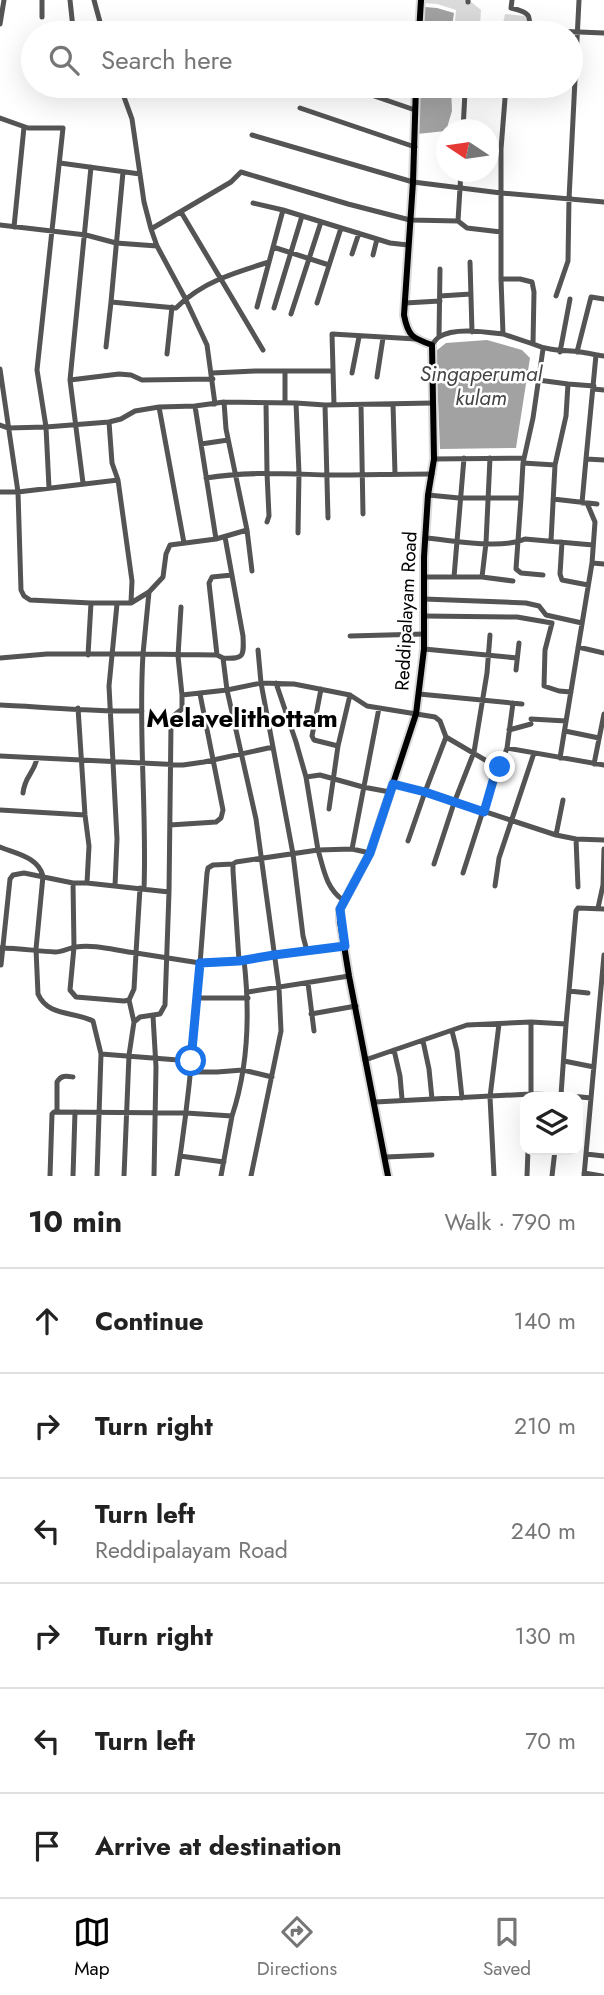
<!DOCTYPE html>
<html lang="en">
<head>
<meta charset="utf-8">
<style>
	:root { --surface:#fff; --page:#f2f2f2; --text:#222; --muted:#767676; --line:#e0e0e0; --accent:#000 }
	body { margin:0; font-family:Jost,sans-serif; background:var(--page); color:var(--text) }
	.controls { position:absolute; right:21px; bottom:21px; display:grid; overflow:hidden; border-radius:14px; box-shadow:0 7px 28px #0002 }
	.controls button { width:63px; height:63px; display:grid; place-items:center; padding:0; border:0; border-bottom:2px solid var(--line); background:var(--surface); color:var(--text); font:35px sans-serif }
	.compass { position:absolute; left:436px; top:119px; width:63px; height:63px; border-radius:50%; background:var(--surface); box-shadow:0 7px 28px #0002; rotate:283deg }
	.stop { position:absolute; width:21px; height:21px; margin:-16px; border:5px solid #1a73e8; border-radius:50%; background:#fff }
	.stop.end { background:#1a73e8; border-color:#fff; box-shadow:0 2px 7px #0008 }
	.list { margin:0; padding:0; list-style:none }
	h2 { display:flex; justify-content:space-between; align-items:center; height:91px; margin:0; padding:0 28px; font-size:30px }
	h2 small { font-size:23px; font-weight:400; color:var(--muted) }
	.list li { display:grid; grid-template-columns:46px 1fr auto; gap:21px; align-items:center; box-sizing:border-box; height:105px; padding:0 28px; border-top:2px solid var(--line) }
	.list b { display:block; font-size:26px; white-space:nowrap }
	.list p { margin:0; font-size:23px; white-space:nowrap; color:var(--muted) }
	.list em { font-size:23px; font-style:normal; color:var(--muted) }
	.icon { flex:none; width:38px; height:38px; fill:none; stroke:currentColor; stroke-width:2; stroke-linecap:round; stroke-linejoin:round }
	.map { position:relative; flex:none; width:604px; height:1176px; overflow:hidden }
	.search { position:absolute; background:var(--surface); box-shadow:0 7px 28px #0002; left:21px; right:21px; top:21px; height:77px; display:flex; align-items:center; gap:18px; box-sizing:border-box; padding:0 24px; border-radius:38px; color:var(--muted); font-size:26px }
	.sheet { height:721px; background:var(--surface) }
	nav { display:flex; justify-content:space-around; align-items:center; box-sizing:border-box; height:98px; border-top:2px solid var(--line); background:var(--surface); font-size:19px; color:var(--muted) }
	nav a { display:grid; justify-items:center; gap:4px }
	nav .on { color:var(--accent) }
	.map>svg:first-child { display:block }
</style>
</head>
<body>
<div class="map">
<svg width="604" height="1176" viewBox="0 0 604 1176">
	<rect width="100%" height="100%" fill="#fff"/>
	<path fill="#dbdbdb" d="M423 0H469L481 10 480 27 502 28 505 14 525 16 528 22 527 33H454L456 10 437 4 423 3Z"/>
	<path fill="#a2a2a2" d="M425 7 437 8 454 13 451 33H423Z
		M420 86H451L452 111 446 131 417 134Z
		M487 340 522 350 530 358 516 448 440 449 436 351 446 343Z"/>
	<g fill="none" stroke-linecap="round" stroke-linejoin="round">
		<g stroke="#dbdbdb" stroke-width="10">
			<path id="major" d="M419 33 421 0
				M388 1176 349 976 340 921V909L370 853 416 714 424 649V557L428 495 434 459 432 345C412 338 408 336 404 315L413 182 416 86"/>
		</g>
		<path stroke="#545454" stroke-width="5" d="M42 0V17
			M70 0 73 28
			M94 0 103 33
			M512 0 511 8C530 12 531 15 529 33
			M468 2V0
			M0 24 4 0
			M529 30 604 33
			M120 86 132 119 144 202 151 229 157 246 185 298 207 345 215 404
			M345 86 415 110
			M506 86 501 149V193L604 202
			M300 108 415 147
			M0 118 28 128H63L37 370 46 427 49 488
			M463 130 465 92
			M252 135 413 182 501 193V279L503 334C486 332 454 327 439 337 436 339 434 342 432 345
			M60 163 140 174
			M123 172 111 302 176 308C202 282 236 272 269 262
			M253 203 283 210 390 243 408 245
			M181 212 263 350
			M458 221 461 172
			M0 225 86 235 116 243 157 246
			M14 227 24 127
			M151 229 231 182 241 172 348 204 410 220 458 221 467 228 501 232
			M273 247 329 265
			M352 254 359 233
			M373 255 377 239
			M470 262 472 332
			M501 279H520L532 282 534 292 533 344C549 351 563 350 580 352 588 353 596 355 604 356
			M440 296 471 294
			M556 296 568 261 569 199 579 0
			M317 303 341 228
			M405 303 440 301
			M257 307 283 210
			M274 308 302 216
			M291 314 321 222
			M503 334 533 344
			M439 336 440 269
			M106 347 111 302
			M560 352 570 299
			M577 352 591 297 604 299
			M167 354 172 307
			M596 355 586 459 604 460
			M0 369 18 492 21 590 24 596 30 600 91 603H131L149 592 163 577 166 554 170 545 216 539 195 406
			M285 371V403
			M212 373 255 371H333
			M352 373 359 337
			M377 377 383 338
			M70 380 119 374 131 375 142 380 213 379
			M538 380 568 384 566 416 555 465 551 541
			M568 384 594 386
			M593 389 604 390
			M266 403 267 473 269 516 267 522
			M296 403 299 473 298 533
			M393 404 395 474
			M325 405 328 518
			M334 405 332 334 416 339
			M361 405 363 514
			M159 407 184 543
			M109 422 112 463 118 480 132 581 131 602
			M0 425 8 428 46 427 109 422 121 419 135 411 159 407 195 406 224 402 296 403 325 405 433 403
			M201 444 228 440
			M434 459 524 458
			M523 463 555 465
			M206 478C248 471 288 474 330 475 364 475 398 474 432 474
			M83 483 70 380 91 167
			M0 492H18L118 480
			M428 495 459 498H521L523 463 533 418 543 349
			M521 498 516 569 521 573 543 575
			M553 499 597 504
			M582 503 586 459
			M247 530 252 571
			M425 538C453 540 499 550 525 539L593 545
			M216 539 247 530 226 429 224 402
			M562 542 560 574 562 580 588 585
			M592 563 604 564
			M232 575 212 577 209 583 217 655 223 658 227 690 256 819 279 988 281 1031 251 1176
			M424 577H482L513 581
			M454 577 464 458
			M482 577 486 543 490 458
			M149 592 143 654 217 655
			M424 599 526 603 539 606 546 615 582 623
			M181 607 178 656 182 695 227 690 261 683 294 684 350 695 367 706 435 717 440 721 446 737 425 792 408 841
			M424 616 517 617 552 623
			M552 623 545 650 544 686 559 691 571 692
			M350 636 424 634
			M578 647 604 653
			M424 649 517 658
			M258 650 261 683 293 854 303 936 307 951
			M88 655 91 603
			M0 658 47 654H143C138 732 147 811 144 889
			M223 658C244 659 244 657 243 636L225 537
			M516 670 519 643
			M276 683 296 742 306 777
			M321 689 312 736 314 740 338 746
			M419 694 522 704
			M0 705C47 707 95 712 142 711
			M78 708 85 815 89 846 87 883
			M531 719 566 721
			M509 730 531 724
			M565 731 599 738
			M446 737 497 767H500L507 748 513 703
			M507 748 604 765
			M0 756 183 765 204 762 273 747
			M560 758 592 563 595 522 587 503
			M594 764 604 714
			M393 784 425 792 556 835 576 839 604 840
			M23 793C25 775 34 774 37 758
			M329 809 338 746 350 695
			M0 810 85 815
			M170 825 216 822 221 818 223 810 200 694
			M556 835 563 800
			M576 839 578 887
			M0 847C17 854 38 857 43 876L36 949 38 994C48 1017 74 1011 93 1021L101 1054
			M352 849 318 850 306 777 320 775 363 787 390 792
			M370 853 352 849 379 708
			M434 864 454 803 474 752 487 673 490 635
			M463 873 497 767
			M115 886 117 839 109 686 117 604
			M495 886 499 858 534 753
			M140 888 136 953 200 963H215L239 961 274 955 345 946
			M598 908 603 885 604 849
			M0 948C19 948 36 951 55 952 63 952 68 948 76 947 95 944 117 951 136 953L134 989 129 1000 124 1001 76 997 70 990 74 947 73 883
			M239 961 233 871V864L236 862 318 850C324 870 326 888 343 900
			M1 965 10 879 13 875 24 873 73 883H87L169 892
			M308 983 314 1031
			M569 991 576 911 578 908 604 909
			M248 992 349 976
			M198 998H248
			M129 1000 134 1022
			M311 1014 356 1006
			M153 1016 156 1067 154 1176
			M531 1022V1094L561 1095 566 1024
			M452 1031 457 1051 462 1098
			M423 1041 429 1069 432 1099
			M394 1050 400 1076 402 1099
			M365 1060 467 1025 531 1022 566 1024 569 991 588 993
			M564 1061 594 1067
			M190 1072H217L243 1070 272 1077
			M561 1097V1095L591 1098 584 1176
			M591 1098 604 955
			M375 1102 531 1094V1097
			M57 1111V1082C61 1075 66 1076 73 1077
			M586 1154 604 1156
			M180 1156 224 1162
			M386 1157 432 1155
			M584 1173 602 1176
			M50 1176 52 1114 54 1112 186 1113 232 1116C249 1065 250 1013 244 960
			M73 1176 75 1112
			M97 1176 101 1054 191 1061
			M124 1176 129 1055 134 1022 140 1017 160 1014 165 1005 169 892 171 725 172 717 182 709V695
			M177 1176C193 1076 199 974 207 873L208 868 213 865 233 864
			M221 1176 232 1116
			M494 1176 490 1097 499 1024
			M527 1176 528 1150
			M552 1176 555 1150"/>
		<use href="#major" stroke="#000" stroke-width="6"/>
	</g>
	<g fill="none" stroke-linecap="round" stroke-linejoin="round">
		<path stroke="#1a73e8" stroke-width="9" d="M191 1061 200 963 239 961 274 955 345 946 340 909 370 853 393 784 425 792 484 812 497 767H500"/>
	</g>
	<g text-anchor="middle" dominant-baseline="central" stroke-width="5" stroke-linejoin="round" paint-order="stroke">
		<g font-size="19" fill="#000" stroke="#fff">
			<text transform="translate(406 611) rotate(-87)">Reddipalayam Road</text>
		</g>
		<g font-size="21" font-style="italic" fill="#434343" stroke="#fff">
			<text x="481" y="374">Singaperumal<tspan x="481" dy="24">kulam</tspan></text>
		</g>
		<g font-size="26" font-weight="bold" fill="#000" stroke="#fff">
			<text x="242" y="718">Melavelithottam</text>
		</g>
	</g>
</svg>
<div class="controls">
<button><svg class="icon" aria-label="layers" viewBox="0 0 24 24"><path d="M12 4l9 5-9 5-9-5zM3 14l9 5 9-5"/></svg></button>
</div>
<svg class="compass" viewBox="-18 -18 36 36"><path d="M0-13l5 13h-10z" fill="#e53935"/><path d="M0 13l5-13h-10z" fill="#767676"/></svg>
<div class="stop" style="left:191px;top:1061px"></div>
<div class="stop end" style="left:500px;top:767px"></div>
<div class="search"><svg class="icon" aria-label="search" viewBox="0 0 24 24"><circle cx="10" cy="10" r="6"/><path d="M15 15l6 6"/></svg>Search here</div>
</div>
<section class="sheet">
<h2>10 min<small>Walk · 790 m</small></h2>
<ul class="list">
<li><svg class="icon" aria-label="ahead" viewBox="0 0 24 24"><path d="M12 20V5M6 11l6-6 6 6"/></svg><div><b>Continue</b></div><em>140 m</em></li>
<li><svg class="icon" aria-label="right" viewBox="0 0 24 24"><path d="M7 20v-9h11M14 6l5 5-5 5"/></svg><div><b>Turn right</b></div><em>210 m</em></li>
<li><svg class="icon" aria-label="left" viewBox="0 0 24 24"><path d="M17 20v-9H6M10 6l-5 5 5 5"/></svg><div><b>Turn left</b><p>Reddipalayam Road</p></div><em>240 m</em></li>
<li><svg class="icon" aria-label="right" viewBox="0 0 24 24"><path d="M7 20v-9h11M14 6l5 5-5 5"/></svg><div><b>Turn right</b></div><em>130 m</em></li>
<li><svg class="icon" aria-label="left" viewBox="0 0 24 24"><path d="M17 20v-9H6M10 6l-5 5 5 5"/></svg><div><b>Turn left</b></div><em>70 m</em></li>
<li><svg class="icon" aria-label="arrive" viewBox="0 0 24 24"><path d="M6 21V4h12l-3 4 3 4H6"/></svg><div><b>Arrive at destination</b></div></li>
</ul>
</section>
<nav>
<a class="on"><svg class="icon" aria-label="map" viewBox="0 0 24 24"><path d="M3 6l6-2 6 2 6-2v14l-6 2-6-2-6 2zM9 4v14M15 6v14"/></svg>Map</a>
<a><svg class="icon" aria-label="directions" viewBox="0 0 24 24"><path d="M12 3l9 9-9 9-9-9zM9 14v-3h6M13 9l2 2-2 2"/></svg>Directions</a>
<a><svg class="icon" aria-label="saved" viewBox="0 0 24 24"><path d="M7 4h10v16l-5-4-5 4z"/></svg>Saved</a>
</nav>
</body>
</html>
